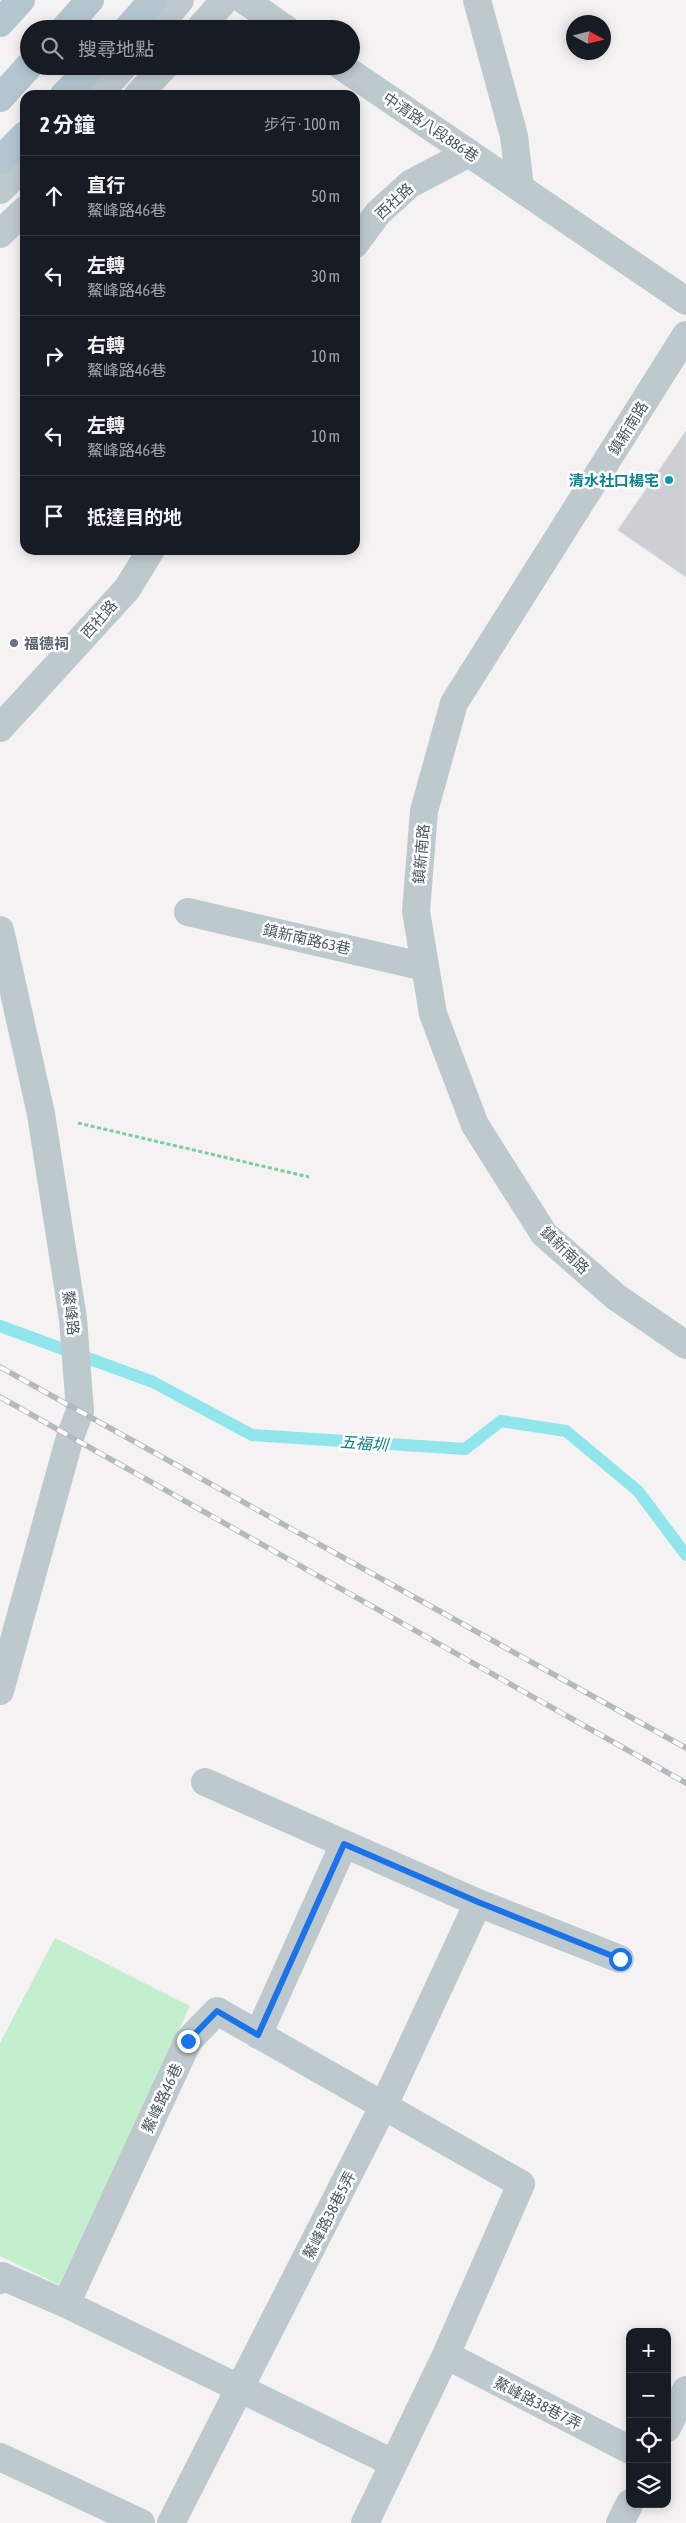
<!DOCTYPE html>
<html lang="zh-TW">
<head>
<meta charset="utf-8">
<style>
	:root { --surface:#171b24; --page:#242831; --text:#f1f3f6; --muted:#9ea1a6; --line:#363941 }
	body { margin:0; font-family:"Asap Condensed","Noto Sans TC",sans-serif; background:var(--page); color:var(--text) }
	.controls { position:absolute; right:15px; bottom:15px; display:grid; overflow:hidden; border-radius:10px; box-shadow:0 2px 12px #0003 }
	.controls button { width:45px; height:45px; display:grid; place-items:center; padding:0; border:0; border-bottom:1px solid var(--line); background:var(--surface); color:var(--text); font:25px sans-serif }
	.compass { position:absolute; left:566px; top:15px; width:45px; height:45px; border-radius:50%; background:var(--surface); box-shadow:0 2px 12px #0003; rotate:97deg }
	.stop { position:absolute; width:15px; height:15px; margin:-11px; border:4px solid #1a73e8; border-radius:50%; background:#fff }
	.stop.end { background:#1a73e8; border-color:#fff; box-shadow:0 1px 5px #0008 }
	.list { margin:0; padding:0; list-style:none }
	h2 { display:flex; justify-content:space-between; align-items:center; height:65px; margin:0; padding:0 20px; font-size:21px }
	h2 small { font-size:16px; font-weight:400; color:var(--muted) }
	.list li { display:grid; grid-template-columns:32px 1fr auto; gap:15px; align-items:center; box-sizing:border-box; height:80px; padding:0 20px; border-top:1px solid var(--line) }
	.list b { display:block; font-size:19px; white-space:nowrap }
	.list p { margin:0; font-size:16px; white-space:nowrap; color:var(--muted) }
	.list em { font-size:16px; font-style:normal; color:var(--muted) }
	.icon { flex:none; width:28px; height:28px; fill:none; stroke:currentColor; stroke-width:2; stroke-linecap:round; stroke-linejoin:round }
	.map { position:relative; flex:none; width:686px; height:2523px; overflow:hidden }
	.search { position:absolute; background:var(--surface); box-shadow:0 2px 12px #0003; left:20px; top:20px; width:340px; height:55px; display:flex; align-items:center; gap:12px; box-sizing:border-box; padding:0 18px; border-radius:28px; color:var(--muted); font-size:19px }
	.panel { position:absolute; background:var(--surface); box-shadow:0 2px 12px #0003; left:20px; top:90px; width:340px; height:465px; border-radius:15px }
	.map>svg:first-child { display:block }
</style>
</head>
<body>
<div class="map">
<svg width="686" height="2523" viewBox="0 0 686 2523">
	<rect width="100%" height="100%" fill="#f4f2f3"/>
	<path fill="#c3efce" d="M55 1938 190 2006 59 2285 0 2256V2043Z"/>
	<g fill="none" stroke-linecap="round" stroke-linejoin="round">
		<path stroke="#91e6eb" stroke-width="12" d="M0 1326 153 1382 252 1435 465 1449 501 1421 566 1431 638 1491 686 1555"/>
	</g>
	<path fill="#ccd0d4" stroke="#d6d9dd" d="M686 431V577L618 530Z"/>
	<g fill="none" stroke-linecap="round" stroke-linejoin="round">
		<path stroke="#7bcd99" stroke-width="3" stroke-dasharray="4 2.5" stroke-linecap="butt" d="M78 1123 309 1177"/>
		<path stroke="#bec9ce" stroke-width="28" d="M244 0 286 29
			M477 0 514 136 520 188
			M156 29 180 0
			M199 29 225 0
			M341 66 686 301
			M98 95 124 66
			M138 95 165 66
			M0 190 25 166
			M0 234 25 210
			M355 244 378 213 410 184 469 153
			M686 335 454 703 424 811 416 911 433 1014 475 1125 544 1234 616 1297 686 1345
			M0 728 127 589 151 550
			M188 912 425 967
			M0 930 41 1114 73 1319 80 1411 70 1437 0 1691
			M205 1782 478 1903 620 1959
			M258 2035 344 1844
			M0 2280 2 2276 66 2304 188 2041 217 2011 521 2184 446 2355 365 2523
			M66 2304 393 2463
			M446 2355 630 2450
			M667 2428 686 2390
			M0 2457 141 2523
			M171 2523 384 2105 478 1903
			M620 2523 630 2503"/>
		<path stroke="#b3c6d0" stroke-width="28" d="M0 23 21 0
			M64 29 90 0
			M127 29 153 0
			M64 95 93 66
			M0 98 29 66
			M0 160 25 135"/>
		<g stroke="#b4b9bc" stroke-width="5.5">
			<path id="rail" d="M0 1367 686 1748
				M0 1397 686 1783"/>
		</g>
		<use href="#rail" stroke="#fff" stroke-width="4" stroke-dasharray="11" stroke-linecap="butt"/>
	</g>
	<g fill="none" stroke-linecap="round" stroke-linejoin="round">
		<path stroke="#1a73e8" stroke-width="6" d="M188 2041 217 2011 258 2035 344 1844 478 1902 620 1959"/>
	</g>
	<circle fill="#0f9aa8" stroke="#fff" stroke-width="2" cx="669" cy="480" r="5"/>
	<circle fill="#6b7280" stroke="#fff" stroke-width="2" cx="14" cy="643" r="5"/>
	<g text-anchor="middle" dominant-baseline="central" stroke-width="5" stroke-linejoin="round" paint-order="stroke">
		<g font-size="15" fill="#4a5960" stroke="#fff">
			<text transform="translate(431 127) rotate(34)">中清路八段886巷</text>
			<text transform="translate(394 201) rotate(-43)">西社路</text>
			<text transform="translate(628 428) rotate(-58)">鎮新南路</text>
			<text transform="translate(99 619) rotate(-48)">西社路</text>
			<text transform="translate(421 854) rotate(-85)">鎮新南路</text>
			<text transform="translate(307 939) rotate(13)">鎮新南路63巷</text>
			<text transform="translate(565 1250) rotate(44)">鎮新南路</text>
			<text transform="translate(71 1313) rotate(83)">鰲峰路</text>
			<text transform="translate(162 2098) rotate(-65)">鰲峰路46巷</text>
			<text transform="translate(329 2215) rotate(-63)">鰲峰路38巷5弄</text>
			<text transform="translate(538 2403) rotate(27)">鰲峰路38巷7弄</text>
		</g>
		<g font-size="15" font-weight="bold" fill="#0d838f" stroke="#fff" text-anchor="end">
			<text x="659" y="480">清水社口楊宅</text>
		</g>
		<g font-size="15" font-weight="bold" fill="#5b616d" stroke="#fff" text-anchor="start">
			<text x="24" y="643">福德祠</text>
		</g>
		<g font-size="16" font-style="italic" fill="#107f86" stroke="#fff">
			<text transform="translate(364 1443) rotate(4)">五福圳</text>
		</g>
	</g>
</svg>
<div class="controls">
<button>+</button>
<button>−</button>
<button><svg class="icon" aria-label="locate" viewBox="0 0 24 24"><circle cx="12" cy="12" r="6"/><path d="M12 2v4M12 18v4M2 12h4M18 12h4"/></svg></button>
<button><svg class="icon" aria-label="layers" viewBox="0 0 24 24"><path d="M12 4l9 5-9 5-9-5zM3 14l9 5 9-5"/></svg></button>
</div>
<svg class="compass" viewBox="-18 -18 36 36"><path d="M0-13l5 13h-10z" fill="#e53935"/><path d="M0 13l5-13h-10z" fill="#9ea1a6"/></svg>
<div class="stop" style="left:620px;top:1959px"></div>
<div class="stop end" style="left:188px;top:2041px"></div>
<div class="search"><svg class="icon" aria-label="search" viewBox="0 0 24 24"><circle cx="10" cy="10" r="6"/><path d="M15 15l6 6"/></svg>搜尋地點</div>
<section class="panel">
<h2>2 分鐘<small>步行 · 100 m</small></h2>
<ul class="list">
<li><svg class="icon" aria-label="ahead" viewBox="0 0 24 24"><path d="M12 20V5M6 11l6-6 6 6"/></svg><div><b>直行</b><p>鰲峰路46巷</p></div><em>50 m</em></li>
<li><svg class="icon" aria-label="left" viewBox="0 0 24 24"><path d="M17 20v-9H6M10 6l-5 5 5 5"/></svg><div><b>左轉</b><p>鰲峰路46巷</p></div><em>30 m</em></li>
<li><svg class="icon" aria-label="right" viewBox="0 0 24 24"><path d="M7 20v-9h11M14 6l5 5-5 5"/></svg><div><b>右轉</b><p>鰲峰路46巷</p></div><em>10 m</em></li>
<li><svg class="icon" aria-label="left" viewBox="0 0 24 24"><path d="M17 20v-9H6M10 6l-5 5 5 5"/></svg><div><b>左轉</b><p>鰲峰路46巷</p></div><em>10 m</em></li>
<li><svg class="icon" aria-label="arrive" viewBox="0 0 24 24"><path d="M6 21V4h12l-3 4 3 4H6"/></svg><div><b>抵達目的地</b></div></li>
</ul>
</section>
</div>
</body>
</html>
